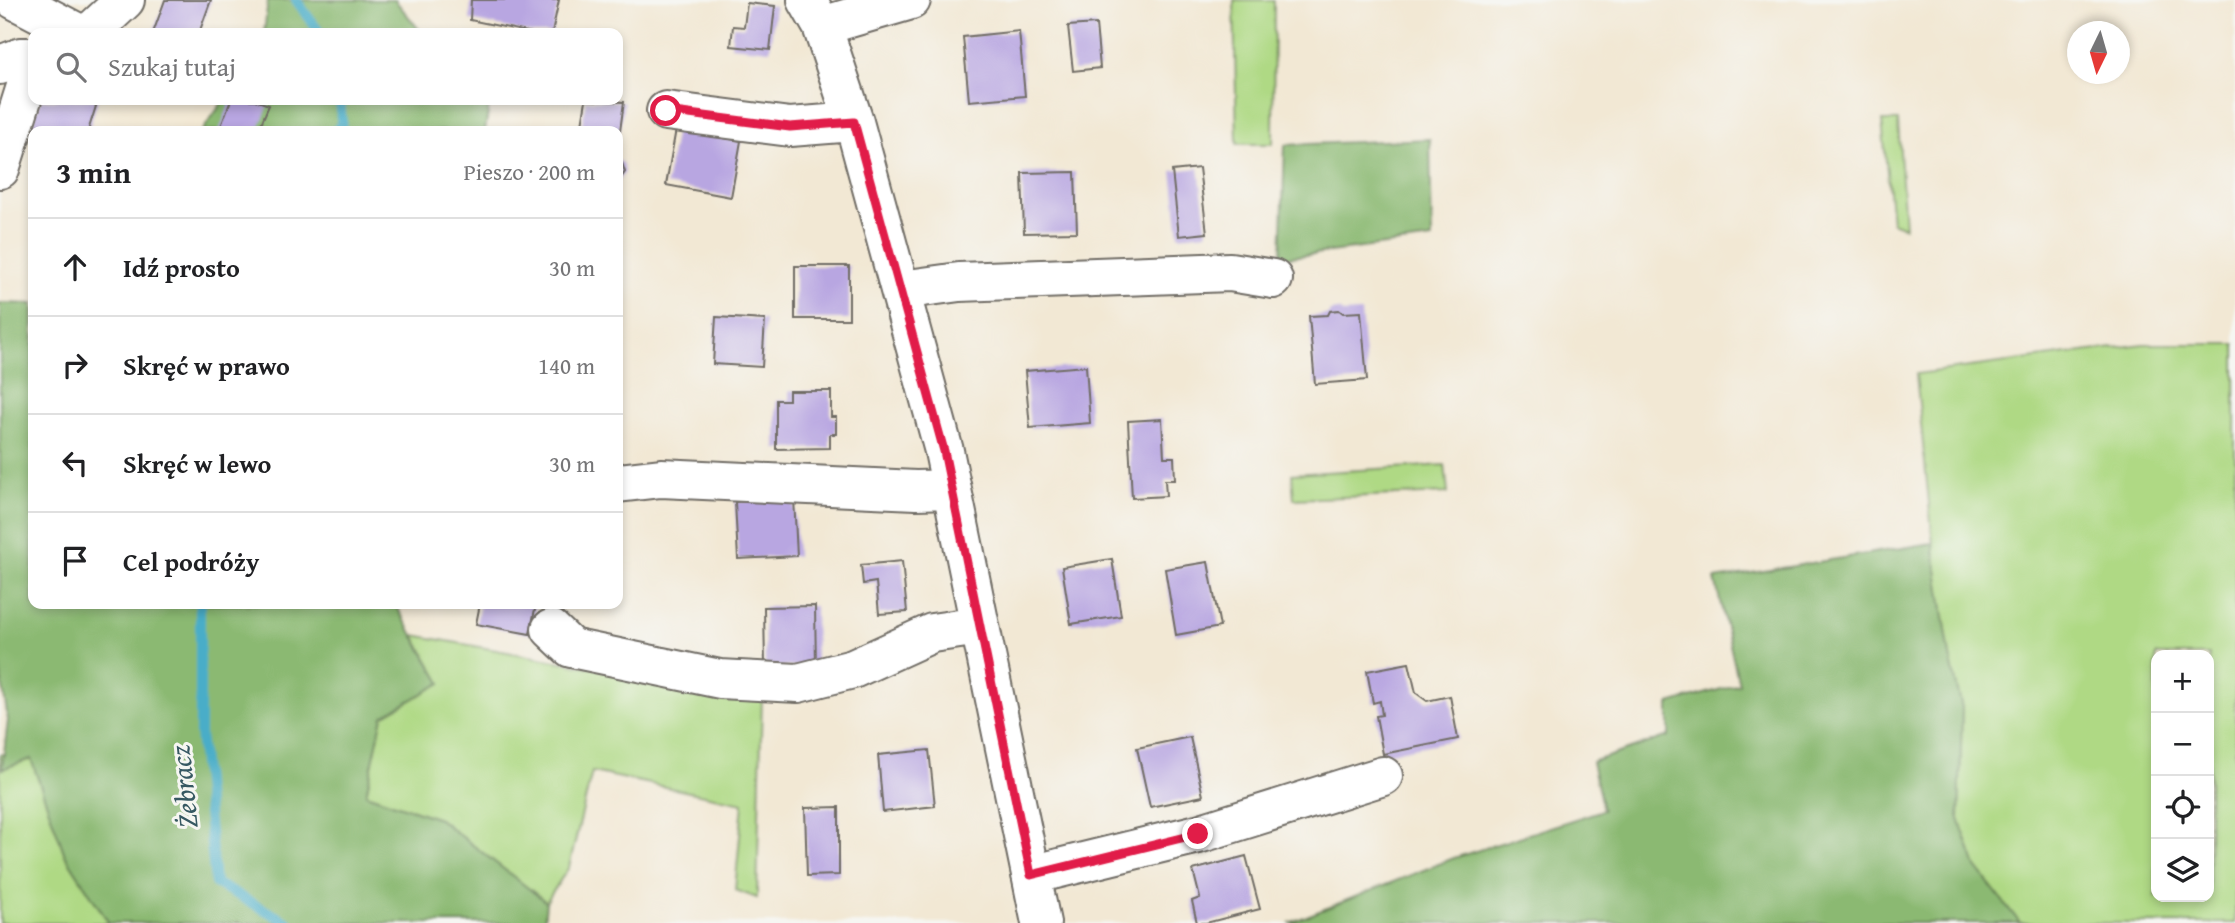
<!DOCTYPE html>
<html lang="pl">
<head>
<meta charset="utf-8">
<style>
	:root { --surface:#fff; --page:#f6f6f6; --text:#202124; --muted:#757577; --line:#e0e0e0 }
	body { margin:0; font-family:"Gentium Book Plus",serif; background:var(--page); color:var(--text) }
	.controls { position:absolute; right:21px; bottom:21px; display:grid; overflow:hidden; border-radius:14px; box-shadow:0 4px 10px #0003 }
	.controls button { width:63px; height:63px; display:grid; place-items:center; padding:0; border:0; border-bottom:2px solid var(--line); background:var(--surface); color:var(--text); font:35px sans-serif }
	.compass { position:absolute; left:2067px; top:21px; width:63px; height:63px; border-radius:50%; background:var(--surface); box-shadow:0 4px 10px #0003; rotate:185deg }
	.stop { position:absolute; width:21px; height:21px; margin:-16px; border:5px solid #e11d48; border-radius:50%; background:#fff }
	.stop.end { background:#e11d48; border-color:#fff; box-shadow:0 2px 7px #0008 }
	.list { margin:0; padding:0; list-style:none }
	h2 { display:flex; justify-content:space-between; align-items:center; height:91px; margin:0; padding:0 28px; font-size:30px }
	h2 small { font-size:23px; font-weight:400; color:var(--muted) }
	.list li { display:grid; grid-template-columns:46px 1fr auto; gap:21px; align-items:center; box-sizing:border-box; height:98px; padding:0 28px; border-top:2px solid var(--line) }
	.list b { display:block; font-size:26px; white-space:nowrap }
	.list em { font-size:23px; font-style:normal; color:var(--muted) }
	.icon { flex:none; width:38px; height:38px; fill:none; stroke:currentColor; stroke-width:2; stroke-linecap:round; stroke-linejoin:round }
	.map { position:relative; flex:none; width:2235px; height:923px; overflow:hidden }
	.search { position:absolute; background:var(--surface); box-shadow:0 4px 10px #0003; left:28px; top:28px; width:595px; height:77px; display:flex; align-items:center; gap:18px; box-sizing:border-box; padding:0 24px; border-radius:14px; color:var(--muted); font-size:26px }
	.panel { position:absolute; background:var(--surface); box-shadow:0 4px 10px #0003; left:28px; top:126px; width:595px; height:483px; border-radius:14px }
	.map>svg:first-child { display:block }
</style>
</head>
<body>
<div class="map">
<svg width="2235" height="923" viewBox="0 0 2235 923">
	<rect width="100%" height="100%" fill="#f6f6f2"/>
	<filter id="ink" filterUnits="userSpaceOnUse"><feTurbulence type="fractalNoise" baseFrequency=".0143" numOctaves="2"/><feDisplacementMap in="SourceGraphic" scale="14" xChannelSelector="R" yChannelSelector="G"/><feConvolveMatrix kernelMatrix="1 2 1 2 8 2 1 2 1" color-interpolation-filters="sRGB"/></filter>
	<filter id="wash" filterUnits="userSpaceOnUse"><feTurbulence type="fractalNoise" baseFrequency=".00686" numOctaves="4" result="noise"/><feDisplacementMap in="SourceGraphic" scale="28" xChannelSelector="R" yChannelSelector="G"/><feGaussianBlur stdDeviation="1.57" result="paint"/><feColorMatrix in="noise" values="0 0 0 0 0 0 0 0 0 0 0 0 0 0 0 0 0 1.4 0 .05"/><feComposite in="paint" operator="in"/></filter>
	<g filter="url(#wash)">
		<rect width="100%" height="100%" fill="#f2e8d4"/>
		<path fill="#afd984" stroke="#6d8258" stroke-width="2" fill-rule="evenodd" d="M1234 0H1274L1273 144H1237Z
			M1882 121H1898L1905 227 1892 222Z
			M2143 344H2235V923H2020L1976 867 1959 819 1962 708 1950 657 1933 543 1916 374ZM2156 655H2209V897H2156Z
			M1445 465 1448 493 1294 499 1292 474Z
			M414 635 627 674 762 695 757 898 735 890 743 803 592 772 569 867 546 902 439 819 366 794 383 716 441 683Z
			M0 754H3L2 768 31 759 65 855 109 923H0Z"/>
		<path fill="#8bb972" stroke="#5b724e" stroke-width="2" d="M268 0H395L422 33H264Z
			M224 100H490L485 131H202Z
			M1430 139 1432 239 1281 258 1285 145Z
			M0 303 33 304V604H395L441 683 383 716 366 794 439 819 546 902 544 923H109L65 855 31 759 2 769 8 720 0 669Z
			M1933 543 1950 657 1962 708 1959 819 1976 867 2020 923H1289L1454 858 1603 810 1592 762 1669 736V704L1739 684 1715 579Z"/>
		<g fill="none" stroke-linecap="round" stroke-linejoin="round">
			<path stroke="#49adc8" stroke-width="10" d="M296 0 320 33
				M336 131 342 123 340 100
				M200 604V733L215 883 289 923"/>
		</g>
		<g id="blocks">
			<path fill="#b8a6e1" d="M165 0H211L199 33H153Z
				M471 0H559L552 33H532L470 20Z
				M747 3 775 6 770 50 731 46 733 26 744 27Z
				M1096 24 1100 68 1073 71 1068 26Z
				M1019 31 1025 96 969 101 963 37Z
				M41 100H98L88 131H33L30 130Z
				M231 100H255L269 105 258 131H219Z
				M586 100 624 102 620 131H581Z
				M676 129 741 141 731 197 666 185Z
				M618 160 622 163 625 172 618 182Z
				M1199 168 1207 233 1179 236 1172 171Z
				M1075 172 1077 232 1024 233 1022 173Z
				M795 266H849V319H795Z
				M1339 310 1343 313 1361 312 1367 380 1315 384 1309 316 1328 315 1330 311Z
				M716 317 765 320 762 367 713 364Z
				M1086 366 1090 423 1030 428 1025 371Z
				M789 391H831V417H836V434H830V448L776 449V400H789Z
				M1162 419 1164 457H1174L1175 480H1165L1166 496 1132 498 1128 421Z
				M794 498 797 556 738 559 735 502Z
				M1112 559 1121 616 1071 624 1062 567Z
				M902 561 907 612 879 614 876 582 863 584 861 565Z
				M1208 562 1220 627 1176 635 1165 569Z
				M480 604H536L530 634 476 624Z
				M815 606 816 666 765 667 764 607Z
				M1409 663 1416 693 1427 701 1450 696 1458 739 1383 754 1376 716 1382 715 1380 701 1373 703 1367 671Z
				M1190 737 1203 796 1150 807 1137 748Z
				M929 750 935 806 883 812 878 755Z
				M839 807V875L807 876 805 808Z
				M1246 856 1260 909 1206 923H1197L1192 901 1200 898 1193 870Z"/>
		</g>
	</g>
	<g filter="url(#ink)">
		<use href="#blocks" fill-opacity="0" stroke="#716d66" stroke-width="2"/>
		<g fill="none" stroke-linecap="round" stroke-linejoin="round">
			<g stroke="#716d66" stroke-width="42">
				<path id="minor" d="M15 0 78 33
					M807 0 822 26 854 122 944 451 1041 923
					M822 26 911 0
					M86 33 95 28 125 0
					M0 65 21 57H33
					M666 111 790 127 854 122
					M0 169 28 80 33 73
					M901 290 959 282 1230 272 1273 279
					M618 483 661 478 916 490 952 489
					M551 629 571 648 720 679 798 683 853 669 932 633 980 626
					M1031 875 1198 834 1383 776"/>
			</g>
			<use href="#minor" stroke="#fff" stroke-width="38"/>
		</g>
	</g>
	<g fill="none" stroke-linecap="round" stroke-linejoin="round" filter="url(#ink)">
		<path stroke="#e11d48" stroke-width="9" d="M666 111 790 127 854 122 944 451 1031 875 1198 834"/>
	</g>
	<g text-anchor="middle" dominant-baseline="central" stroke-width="6" stroke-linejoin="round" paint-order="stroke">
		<g font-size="28" font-style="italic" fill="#365862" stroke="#f6f6f2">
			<text transform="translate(183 787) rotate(-96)">Żebracz</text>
		</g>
	</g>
</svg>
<div class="controls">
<button>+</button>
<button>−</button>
<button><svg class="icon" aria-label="locate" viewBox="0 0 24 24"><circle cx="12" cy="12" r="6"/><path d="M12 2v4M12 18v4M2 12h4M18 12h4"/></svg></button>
<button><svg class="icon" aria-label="layers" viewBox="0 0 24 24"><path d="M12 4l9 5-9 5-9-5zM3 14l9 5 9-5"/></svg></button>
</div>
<svg class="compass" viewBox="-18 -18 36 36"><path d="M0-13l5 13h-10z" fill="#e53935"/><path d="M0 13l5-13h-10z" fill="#757577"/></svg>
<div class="stop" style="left:666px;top:111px"></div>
<div class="stop end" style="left:1198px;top:834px"></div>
<div class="search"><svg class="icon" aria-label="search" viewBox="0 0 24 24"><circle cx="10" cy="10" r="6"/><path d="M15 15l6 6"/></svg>Szukaj tutaj</div>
<section class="panel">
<h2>3 min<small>Pieszo · 200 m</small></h2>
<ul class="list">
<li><svg class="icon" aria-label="ahead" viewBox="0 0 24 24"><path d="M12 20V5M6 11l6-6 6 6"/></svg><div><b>Idź prosto</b></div><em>30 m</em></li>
<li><svg class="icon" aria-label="right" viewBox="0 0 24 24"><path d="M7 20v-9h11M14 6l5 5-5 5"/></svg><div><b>Skręć w prawo</b></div><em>140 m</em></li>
<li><svg class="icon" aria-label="left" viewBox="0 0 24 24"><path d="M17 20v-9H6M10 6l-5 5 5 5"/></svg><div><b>Skręć w lewo</b></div><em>30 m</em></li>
<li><svg class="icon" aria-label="arrive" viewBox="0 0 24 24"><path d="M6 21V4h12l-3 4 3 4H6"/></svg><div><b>Cel podróży</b></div></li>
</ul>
</section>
</div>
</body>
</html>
